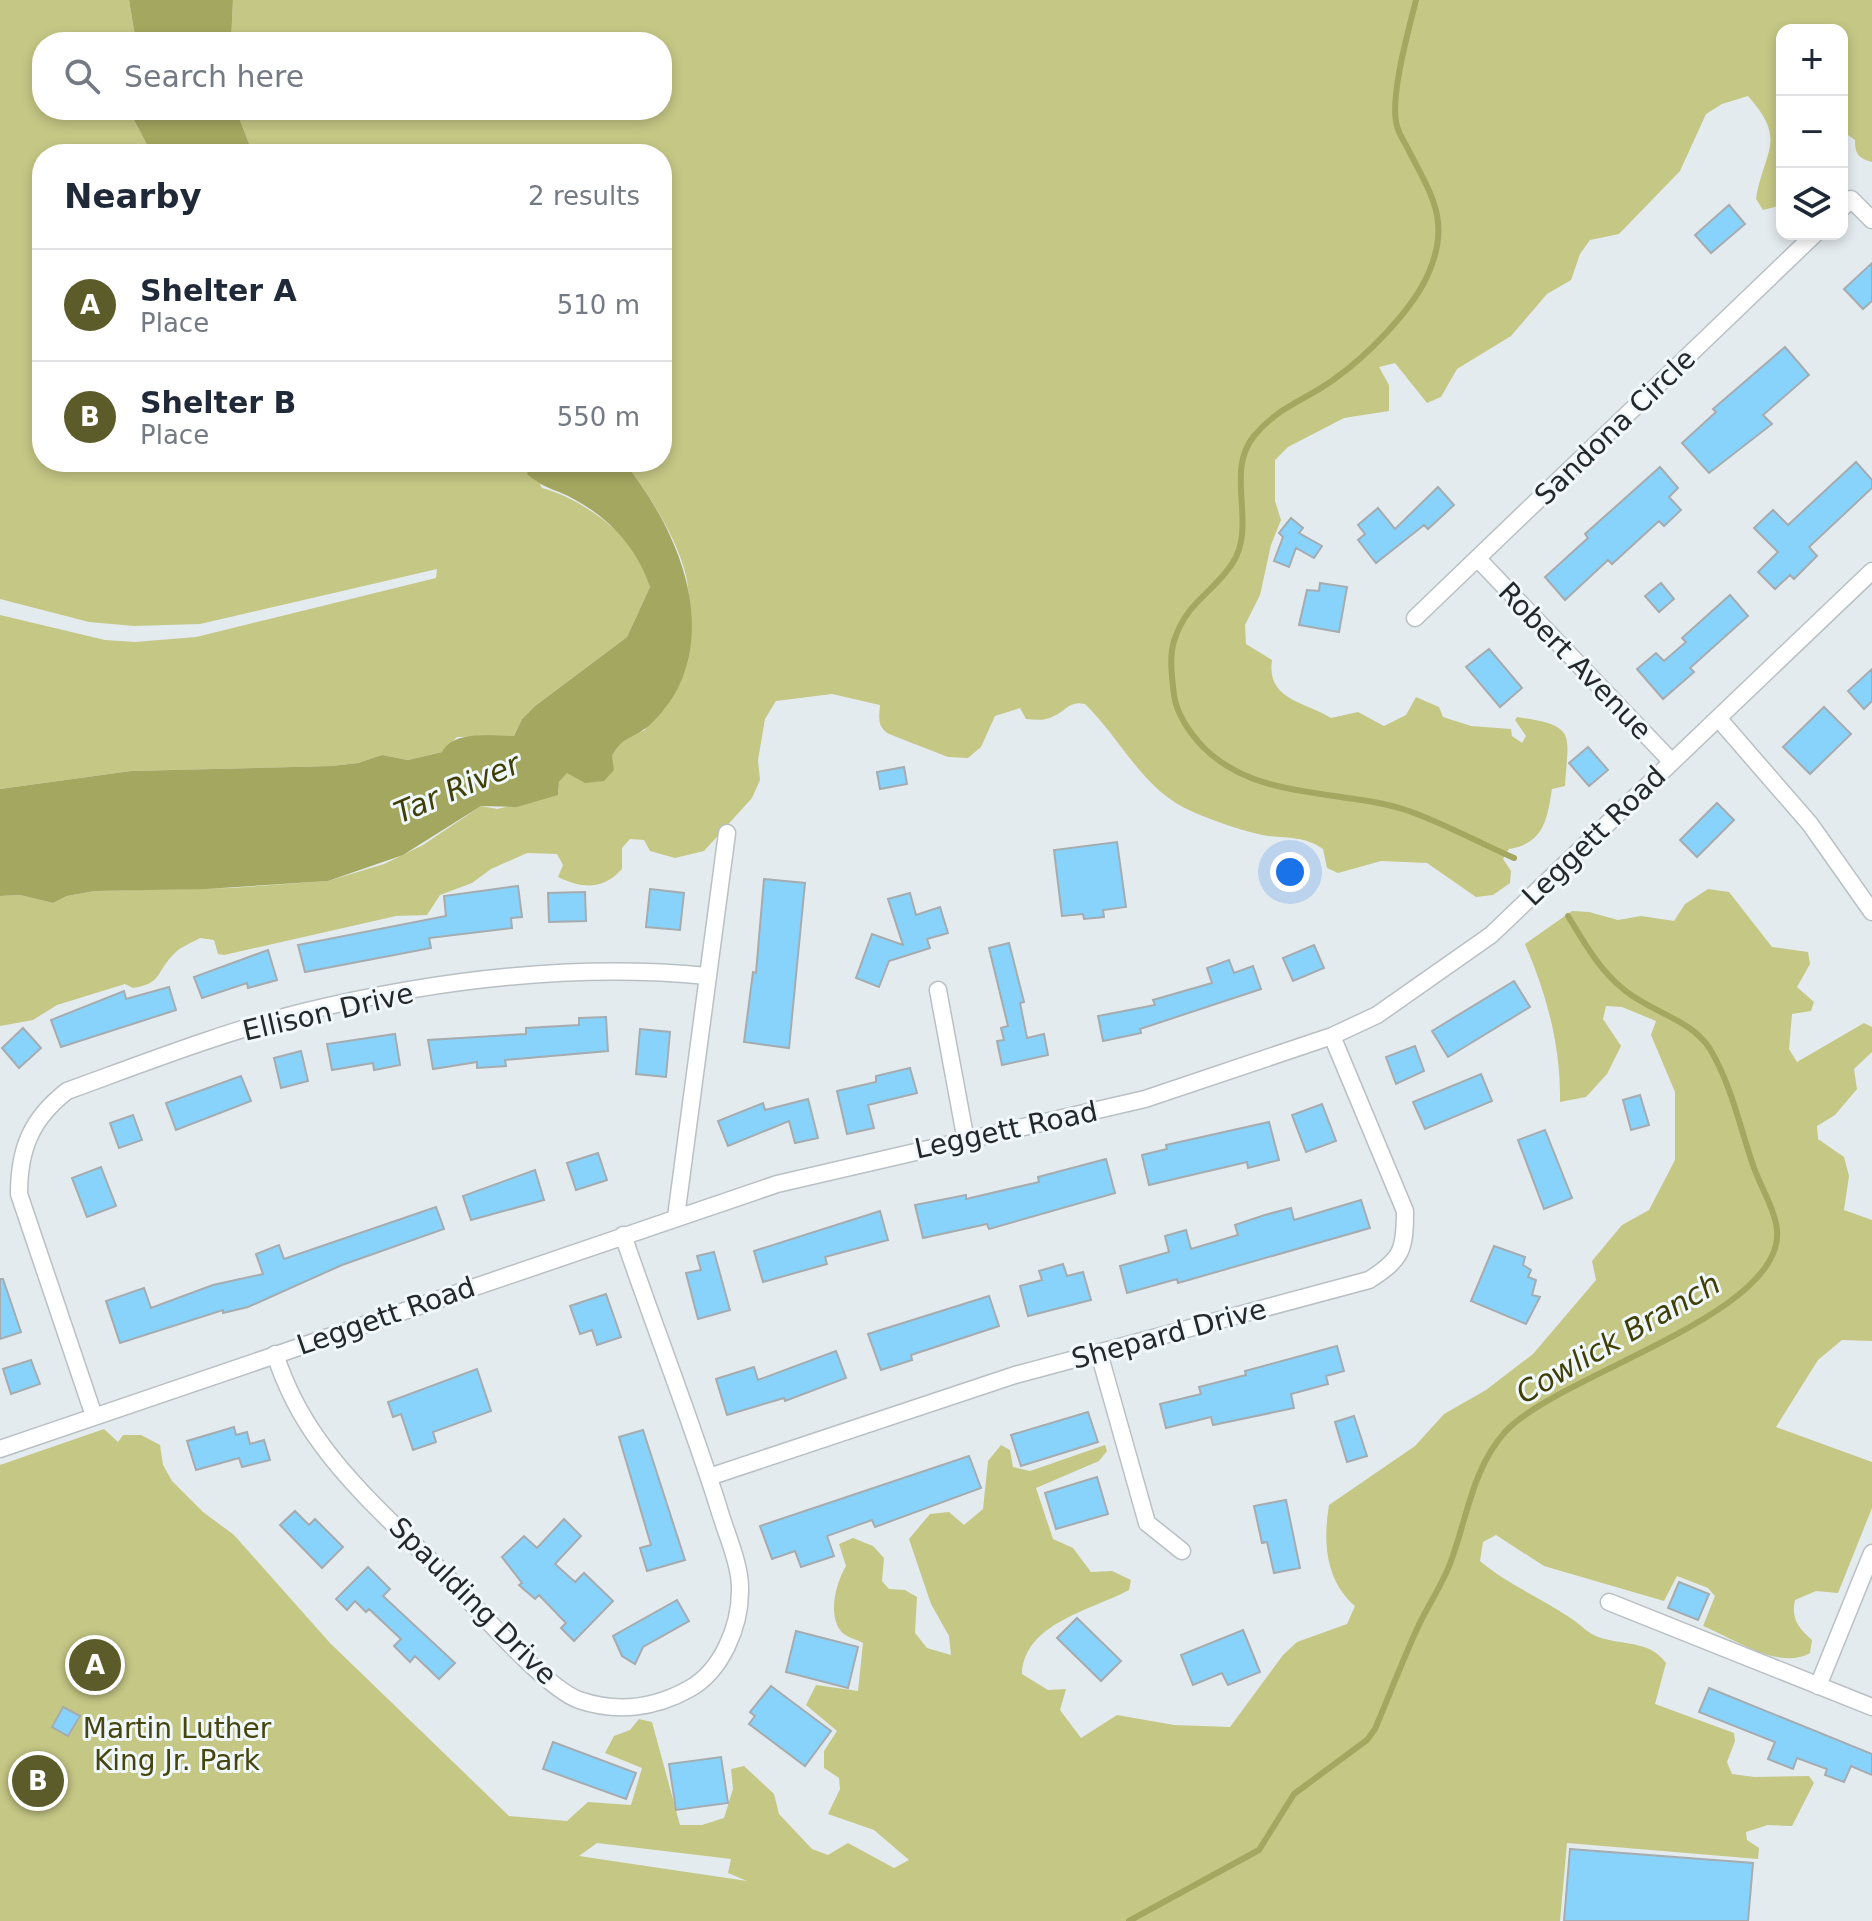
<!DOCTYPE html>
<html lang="en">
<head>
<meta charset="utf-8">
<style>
	:root { --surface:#fff; --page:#f2f2f3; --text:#1f2937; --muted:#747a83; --line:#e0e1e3; --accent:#5b5c29 }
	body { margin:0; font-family:"DejaVu Sans",sans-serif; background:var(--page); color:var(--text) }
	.controls { position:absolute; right:24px; top:24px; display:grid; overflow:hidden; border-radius:16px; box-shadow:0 4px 12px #0003 }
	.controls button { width:72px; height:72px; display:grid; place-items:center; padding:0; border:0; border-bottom:2px solid var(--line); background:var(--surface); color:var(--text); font:40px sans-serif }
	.you { position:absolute; left:1290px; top:872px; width:28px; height:28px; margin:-20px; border:6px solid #fff; border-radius:50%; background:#1a73e8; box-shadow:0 0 0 12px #1a73e833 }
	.badge { display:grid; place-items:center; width:52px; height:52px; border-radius:50%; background:var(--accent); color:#fff; font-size:26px; font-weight:700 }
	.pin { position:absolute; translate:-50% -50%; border:4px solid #fff; box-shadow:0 2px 8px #0006 }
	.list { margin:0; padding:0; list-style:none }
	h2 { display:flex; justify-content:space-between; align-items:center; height:104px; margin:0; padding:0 32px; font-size:34px }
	h2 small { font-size:26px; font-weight:400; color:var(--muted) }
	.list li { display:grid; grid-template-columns:52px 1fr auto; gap:24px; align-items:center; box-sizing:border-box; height:112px; padding:0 32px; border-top:2px solid var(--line) }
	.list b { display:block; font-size:30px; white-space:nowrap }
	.list p { margin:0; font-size:26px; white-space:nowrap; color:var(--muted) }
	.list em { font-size:26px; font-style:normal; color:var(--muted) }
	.icon { flex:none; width:44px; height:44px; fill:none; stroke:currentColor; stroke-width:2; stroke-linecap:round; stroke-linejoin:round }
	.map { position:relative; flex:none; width:1872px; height:1921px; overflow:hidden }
	.search { position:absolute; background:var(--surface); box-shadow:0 4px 12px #0003; left:32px; top:32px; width:640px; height:88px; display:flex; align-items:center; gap:20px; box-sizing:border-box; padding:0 28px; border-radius:32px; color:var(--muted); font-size:30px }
	.panel { position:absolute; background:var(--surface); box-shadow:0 4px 12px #0003; left:32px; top:144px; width:640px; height:328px; border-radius:32px }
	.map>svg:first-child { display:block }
</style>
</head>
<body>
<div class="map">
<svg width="1872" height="1921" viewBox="0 0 1872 1921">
	<rect width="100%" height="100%" fill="#e4ebef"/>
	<path fill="#c5c785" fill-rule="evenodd" d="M0 0H129L136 42H42V110H145L134 120 152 154H42V462H506L510 468 517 462 531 464 542 488C576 497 609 521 632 546 642 557 646 573 650 587L627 637 535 706 522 719 514 736 457 737 442 752 408 760 382 755 358 763 332 766 131 771 0 789V615L105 640 135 642 196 637 436 578 437 569 200 624 134 626 89 622 0 599Z
		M233 0H1872V162C1858 158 1855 154 1855 140L1842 131V30H1782V199L1775 207 1763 210 1756 199C1764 150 1788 141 1748 96L1722 104 1706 114 1680 171 1619 234 1590 240 1580 254 1571 280 1547 294 1511 336 1457 369 1441 397 1427 403 1395 363 1379 367 1389 385V411L1344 418 1288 447 1275 460V501L1281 520 1271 545 1260 595 1245 625 1246 644 1272 660C1266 700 1305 702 1331 718L1358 712 1384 726 1406 715 1416 697 1439 707 1443 717 1471 726 1511 729 1512 736 1522 743 1526 736 1515 720 1517 717C1578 726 1568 733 1565 786L1552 789C1547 820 1544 843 1509 849L1503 859 1511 871 1510 883 1493 895 1476 897 1427 863 1381 861 1338 873 1327 868 1323 849C1301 834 1284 840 1258 834 1237 829 1214 821 1193 812 1143 791 1122 740 1085 704 1069 700 1066 711 1054 716 1045 721 1036 720 1026 719L1020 708 995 716 981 747 968 758 948 757 889 734C877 727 879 718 880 705L832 694 776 701 765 719 758 760 760 780 752 798 704 851 675 858 650 851 644 840 630 839 622 848V869C603 890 583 889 558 877L563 865 557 854 527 853 491 869 472 883 440 895 427 915 396 916 224 955 218 954 214 940 200 938C191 943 178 948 172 956 155 974 162 983 133 988L125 984 57 1005 33 1020 0 1026V896L20 895 53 903 67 896 95 891 230 888 328 881 384 864 423 845 481 806 497 809 558 795 559 782 567 772 612 756 622 740 645 730C657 696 683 639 688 607 695 563 650 495 624 462H662V154H253L236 110H662V42H231Z
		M1708 889 1729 892 1772 947 1808 952 1810 964 1797 987 1814 1002 1811 1011 1792 1014 1789 1049 1797 1062 1864 1023 1872 1027V1052L1854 1069 1857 1089 1835 1115 1817 1126 1818 1139 1844 1157 1849 1176 1844 1210 1872 1220V1341L1842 1340 1818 1360 1776 1427 1872 1462V1508L1838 1593 1816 1591 1795 1600C1791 1619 1798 1627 1812 1640L1810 1653C1779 1671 1733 1638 1703 1626L1715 1596 1708 1588 1677 1576 1664 1601 1544 1566 1496 1535 1483 1542 1480 1561C1510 1586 1538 1596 1569 1617 1583 1626 1588 1635 1605 1639 1628 1645 1651 1642 1666 1663L1655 1704 1734 1733 1735 1741 1727 1762 1732 1774 1754 1777 1809 1776 1814 1783 1792 1826 1768 1825 1746 1832 1747 1840 1759 1848 1758 1859 1567 1843 1560 1921H0V1465L104 1429 118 1442 123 1435H141L160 1445 163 1465 172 1481 203 1512 234 1535 330 1643 509 1816 567 1821 588 1802 631 1805 642 1768 605 1753 614 1736 630 1730 639 1719 652 1722 680 1825H702L724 1818 733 1789 731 1769 744 1766 774 1794 779 1814 812 1849 828 1855 848 1843 894 1868 909 1860 874 1830 828 1814 840 1789 839 1778 824 1768V1751L837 1731 806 1705 816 1685 858 1691 863 1643C856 1639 845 1637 840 1630 828 1613 836 1583 846 1566L839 1544 853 1538 873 1546 884 1558 882 1581 889 1589 905 1590 917 1597 915 1633 927 1648 951 1655 949 1636 931 1604 909 1539 930 1514 949 1512 964 1525 983 1509 988 1461 1001 1445 1010 1450 1013 1467 1030 1471 1105 1445 1107 1451 1099 1461 1036 1488 1053 1539 1073 1548 1091 1572 1112 1571 1131 1580 1129 1590C1092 1610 1024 1623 1022 1674L1048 1690 1066 1689 1060 1710 1081 1738 1117 1715 1174 1725 1230 1727 1283 1655 1297 1642 1347 1624 1355 1606C1325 1580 1323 1541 1329 1505L1415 1446 1444 1414 1486 1390 1533 1354 1596 1280 1592 1261 1622 1225 1649 1210 1675 1160V1092L1651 1035 1656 1021 1622 1007 1606 1006 1603 1019 1621 1046 1607 1074 1586 1097 1560 1102C1561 1047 1547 995 1525 944L1572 911 1589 912 1618 920 1641 916 1674 921 1685 904ZM597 1843 731 1859 728 1873 747 1881 579 1856Z"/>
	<path fill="#a4a75f" d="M129 0H233L231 42H136Z
		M145 110H236L253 154H152L134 120Z
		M525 462H624C672 522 715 612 678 688 672 700 655 723 643 730 627 741 623 737 612 756L614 770 604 781 585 783 567 773 559 782 558 795 517 807 481 806 403 855 328 881 206 889 95 891 67 896 53 903 20 895 0 896V789L131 771 332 766 358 763 382 755 408 760 442 752C453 730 492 736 514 736L522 719 535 706 627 637 650 587C636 544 602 510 559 492 546 487 539 484 527 474L530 464Z"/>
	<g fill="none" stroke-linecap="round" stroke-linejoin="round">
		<path stroke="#a4a75f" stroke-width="6" d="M1416 0C1409 29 1389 98 1397 126 1399 135 1406 144 1410 153 1433 197 1450 223 1429 272 1414 309 1366 357 1333 380 1304 401 1279 406 1254 436 1224 472 1258 526 1232 564 1212 594 1187 601 1174 641 1169 657 1172 678 1174 695 1177 715 1189 732 1203 747 1258 802 1340 788 1409 811 1445 824 1480 843 1514 858
			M1129 1921 1259 1850 1294 1794 1367 1740 1375 1729C1389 1696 1402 1662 1417 1629 1427 1607 1441 1587 1450 1564 1467 1519 1472 1469 1505 1432 1556 1375 1785 1315 1777 1230 1775 1210 1761 1187 1754 1168 1740 1128 1732 1086 1710 1049 1690 1018 1649 1012 1622 988 1598 968 1584 942 1568 916"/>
	</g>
	<path fill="#88d3fc" stroke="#a5acb0" stroke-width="2" d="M1729 205 1745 224 1711 253 1695 235Z
		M1872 263V301L1863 309 1844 289Z
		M1785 347 1809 375 1763 415 1772 424 1709 473 1682 443 1716 412 1713 409Z
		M1856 462 1872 480V488L1809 547 1817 556 1794 579 1790 575 1775 589 1758 572 1778 552 1754 528 1773 510 1788 525Z
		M1660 467 1678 488 1669 497 1681 510 1664 526 1659 521 1612 564 1608 560 1565 600 1545 577 1588 538 1585 534Z
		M1438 487 1454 505 1428 529 1424 525 1376 563 1358 540 1365 534 1358 525 1378 508 1395 529Z
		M1291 518 1303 528 1299 533 1322 546 1314 558 1296 548 1289 567 1274 561 1283 537 1279 533Z
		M1320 583 1347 587 1339 632 1299 625 1307 590 1319 591Z
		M1661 583 1674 599 1659 612 1645 596Z
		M1730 595 1748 616 1690 668 1694 672 1663 699 1637 669 1656 653 1664 661 1686 642 1682 638Z
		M1489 649 1522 688 1500 707 1466 667Z
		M1872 669V701L1864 709 1848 691Z
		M1824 707 1851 734 1810 774 1783 747Z
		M1588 747 1608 770 1589 786 1569 763Z
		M904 767 907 784 880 789 877 772Z
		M1717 803 1734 820 1697 857 1680 840Z
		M1117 842 1126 907 1103 910 1104 917 1084 919 1083 914 1062 916 1054 850Z
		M764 879 805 883 789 1048 744 1042 753 972 756 973Z
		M518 886 522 917 511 918 512 928 429 938 431 948 305 972 298 945 446 916 444 896Z
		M650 889 684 893 680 930 646 927Z
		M585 892 586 921 549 922 548 893Z
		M910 893 916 915 940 907 948 933 927 939 930 948 889 961 879 987 856 978 872 934 903 945 888 899Z
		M1009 943 1024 1002 1020 1003 1027 1038 1044 1034 1048 1055 1002 1065 997 1041 1004 1040 1001 1028 1008 1026 989 948Z
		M1314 945 1324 968 1293 981 1283 958Z
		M268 950 277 980 248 988 247 983 202 998 194 977Z
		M1229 960 1234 973 1253 966 1261 989 1140 1029 1141 1033 1103 1041 1098 1016 1155 1005 1153 1000 1212 983 1207 968Z
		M1514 981 1530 1007 1448 1057 1432 1031Z
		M169 987 176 1010 61 1047 51 1020 124 991 126 999Z
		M606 1017 608 1051 505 1060 506 1066 477 1068V1062L433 1069 428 1040 526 1034V1028L579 1025V1018Z
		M23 1028 41 1048 19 1068 2 1048Z
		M640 1029 670 1032 666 1077 636 1074Z
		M395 1034 400 1065 374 1070 373 1063 332 1070 327 1044Z
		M1415 1046 1424 1071 1396 1084 1386 1057Z
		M301 1051 308 1081 281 1088 274 1058Z
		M910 1068 917 1093 868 1105 874 1128 847 1134 837 1091 876 1082V1076Z
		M1481 1074 1492 1101 1425 1129 1413 1102Z
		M241 1076 251 1101 176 1130 166 1103Z
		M1640 1095 1649 1125 1631 1130 1623 1100Z
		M808 1099 818 1138 795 1143 789 1121 728 1146 718 1121 763 1103 765 1110Z
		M1322 1104 1336 1141 1306 1152 1292 1115Z
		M133 1115 142 1140 119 1148 110 1123Z
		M1269 1122 1279 1160 1248 1168 1247 1162 1149 1185 1142 1155 1167 1149 1166 1145Z
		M1545 1130 1572 1198 1544 1209 1518 1140Z
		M598 1153 607 1180 576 1190 567 1163Z
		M1106 1159 1115 1193 989 1229 987 1224 923 1238 915 1205 966 1195V1199L1039 1182 1038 1177Z
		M101 1167 116 1206 87 1217 72 1178Z
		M535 1170 544 1200 471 1220 463 1196Z
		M1361 1200 1370 1228 1178 1283 1177 1279 1127 1293 1120 1266 1169 1252 1165 1236 1186 1230 1191 1249 1238 1235 1235 1225 1265 1215 1291 1208 1294 1220Z
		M436 1207 444 1229 342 1265 248 1307 223 1313V1310L120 1343 106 1301 144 1288 151 1308 213 1285 263 1274 256 1254 279 1245 284 1259Z
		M880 1211 888 1240 825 1257 827 1264 763 1282 754 1251Z
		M1494 1246 1525 1257 1523 1265 1531 1270 1528 1277 1536 1280 1532 1295 1540 1297 1526 1324 1471 1301Z
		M714 1252 730 1310 698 1319 686 1273 701 1270 697 1256Z
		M1063 1264 1067 1276 1083 1272 1091 1300 1028 1316 1020 1286 1042 1280 1039 1271Z
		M0 1279H3L21 1332 0 1339Z
		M606 1294 621 1337 597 1345 592 1330 580 1334 570 1306Z
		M989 1296 999 1326 911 1355 912 1360 881 1370 868 1334Z
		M1337 1346 1344 1371 1326 1376 1328 1384 1291 1394 1294 1408 1213 1425 1211 1417 1166 1428 1160 1404 1201 1394 1199 1387 1246 1375 1245 1371Z
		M836 1351 846 1378 785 1401 784 1398 727 1415 716 1379 754 1367 758 1380Z
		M31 1360 40 1384 11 1394 3 1369Z
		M477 1369 491 1411 433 1432 436 1442 413 1450 401 1414 393 1417 388 1402Z
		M1088 1412 1098 1442 1021 1466 1011 1435Z
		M1354 1416 1367 1456 1347 1462 1335 1422Z
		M234 1427 236 1435 247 1432 250 1444 264 1440 270 1460 242 1467 239 1458 196 1470 187 1441Z
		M643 1430 685 1560 647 1571 640 1548 651 1545 619 1437Z
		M969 1456 981 1488 875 1527 872 1520 827 1536 834 1556 801 1567 795 1551 772 1559 760 1526Z
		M1097 1477 1108 1514 1056 1529 1045 1493Z
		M1286 1500 1300 1568 1274 1573 1267 1542 1262 1543 1254 1506Z
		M295 1511 309 1525 315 1519 343 1547 322 1568 280 1525Z
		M564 1519 581 1536 555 1564 575 1582 584 1573 613 1601 574 1641 561 1628 566 1623 539 1595 535 1599 519 1585 522 1583 502 1557 524 1536 537 1548Z
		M368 1567 390 1589 383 1596 455 1663 439 1679 415 1656 410 1662 394 1646 401 1639 369 1609 366 1612 355 1601 347 1610 336 1599Z
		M1679 1582 1709 1594 1698 1620 1668 1608Z
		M677 1600 689 1621 643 1647 635 1664 622 1656 613 1636Z
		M1077 1618 1121 1661 1101 1681 1057 1638Z
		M1243 1630 1260 1672 1228 1685 1222 1673 1193 1685 1181 1655Z
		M796 1631 858 1647 848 1688 786 1672Z
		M80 1646 117 1655 110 1681 74 1671Z
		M771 1686 831 1731 805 1766 749 1724 755 1716 750 1712Z
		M1709 1688 1872 1754V1775L1851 1766 1844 1782 1825 1775 1827 1769 1797 1758 1793 1769 1768 1759 1775 1742 1699 1712Z
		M63 1707 80 1716 68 1736 52 1727Z
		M553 1742 636 1773 626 1799 543 1769Z
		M721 1757 728 1803 676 1810 669 1764Z
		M30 1759 62 1780 47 1803 14 1781Z
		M1570 1849 1753 1863 1748 1921H1564Z"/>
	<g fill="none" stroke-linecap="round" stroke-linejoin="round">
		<g stroke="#b9c0c4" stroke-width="19">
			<path id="street" d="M1842 208 1851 199 1872 220
				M1478 559 1672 762
				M1415 618 1815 234
				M1718 718 1810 824 1872 912
				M938 990 966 1141
				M676 1217 727 833
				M1099 1353 1147 1523 1182 1551
				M275 1354C286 1388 301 1417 322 1445 357 1493 405 1534 447 1577 475 1606 545 1688 579 1700 617 1713 655 1708 689 1689 722 1671 740 1626 740 1591 741 1565 726 1534 719 1509 690 1417 654 1326 623 1235
				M94 1416 19 1194C19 1149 31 1119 67 1091 144 1063 223 1032 303 1012 435 980 573 963 707 976
				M0 1449 777 1184 1145 1099 1332 1036 1377 1015 1491 935 1872 571
				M709 1477 1015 1375 1369 1280C1402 1259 1405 1250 1405 1211L1332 1036
				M1609 1602 1872 1707
				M1818 1686 1872 1553"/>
		</g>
		<use href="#street" stroke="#fff" stroke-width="16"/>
	</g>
	<g text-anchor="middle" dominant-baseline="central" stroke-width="6" stroke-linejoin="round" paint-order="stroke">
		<g font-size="28" fill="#252829" stroke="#f1f8fc">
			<text transform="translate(1615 427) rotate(-44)">Sandona Circle</text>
			<text transform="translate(1575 661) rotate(46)">Robert Avenue</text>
			<text transform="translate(1594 836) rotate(-44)">Leggett Road</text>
			<text transform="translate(328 1012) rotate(-13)">Ellison Drive</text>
			<text transform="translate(1006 1130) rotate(-12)">Leggett Road</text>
			<text transform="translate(386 1316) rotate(-19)">Leggett Road</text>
			<text transform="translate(1169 1334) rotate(-15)">Shepard Drive</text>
			<text transform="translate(473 1601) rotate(45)">Spaulding Drive</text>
		</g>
		<g font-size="28" fill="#45450e" stroke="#f1f8fc">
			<text x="177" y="1728">Martin Luther<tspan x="177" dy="32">King Jr. Park</tspan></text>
		</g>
		<g font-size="30" font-style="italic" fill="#404006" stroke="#f1f8fc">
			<text transform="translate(457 788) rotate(-23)">Tar River</text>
			<text transform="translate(1618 1338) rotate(-30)">Cowlick Branch</text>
		</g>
	</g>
</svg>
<div class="controls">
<button>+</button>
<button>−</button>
<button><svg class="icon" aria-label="layers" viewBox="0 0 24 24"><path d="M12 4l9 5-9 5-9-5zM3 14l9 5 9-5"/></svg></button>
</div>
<div class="you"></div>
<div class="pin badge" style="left:95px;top:1665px">A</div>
<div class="pin badge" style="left:38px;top:1781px">B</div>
<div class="search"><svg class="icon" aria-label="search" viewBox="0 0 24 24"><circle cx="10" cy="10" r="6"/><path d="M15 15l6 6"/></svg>Search here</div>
<section class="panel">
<h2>Nearby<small>2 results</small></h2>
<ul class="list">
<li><span class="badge">A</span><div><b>Shelter A</b><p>Place</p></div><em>510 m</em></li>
<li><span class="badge">B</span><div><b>Shelter B</b><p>Place</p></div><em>550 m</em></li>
</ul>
</section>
</div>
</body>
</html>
